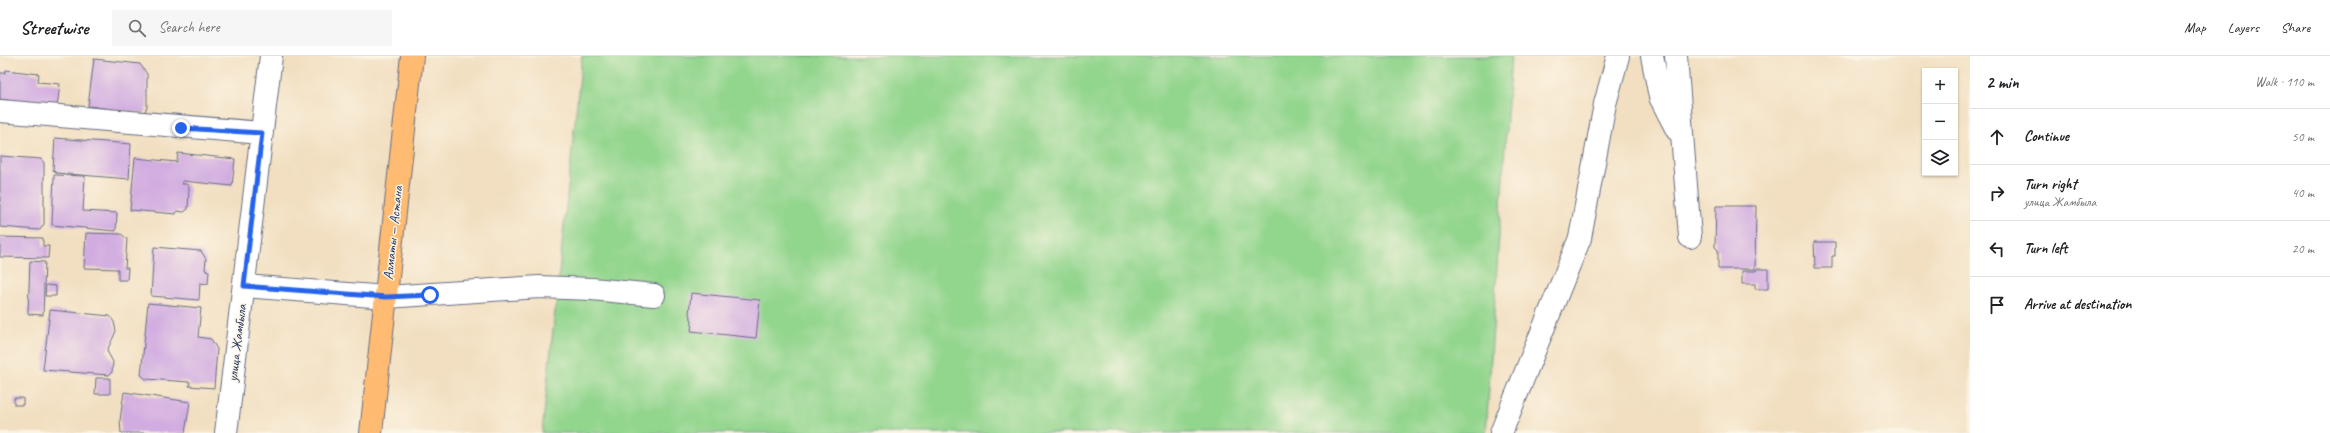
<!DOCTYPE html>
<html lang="en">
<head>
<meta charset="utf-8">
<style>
	:root { --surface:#fff; --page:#f6f6f6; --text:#202124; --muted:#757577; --line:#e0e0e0 }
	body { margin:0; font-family:Caveat,sans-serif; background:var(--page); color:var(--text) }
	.controls { position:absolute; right:12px; top:12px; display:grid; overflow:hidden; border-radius:0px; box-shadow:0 1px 3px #0004 }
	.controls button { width:36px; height:36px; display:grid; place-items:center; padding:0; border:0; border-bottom:1px solid var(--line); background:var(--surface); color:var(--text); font:20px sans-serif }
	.stop { position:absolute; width:12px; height:12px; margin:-9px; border:3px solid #2563eb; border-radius:50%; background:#fff }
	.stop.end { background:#2563eb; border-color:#fff; box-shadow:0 1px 4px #0008 }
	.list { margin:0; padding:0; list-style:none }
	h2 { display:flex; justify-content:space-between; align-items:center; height:52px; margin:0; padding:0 16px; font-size:17px }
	h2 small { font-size:13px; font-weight:400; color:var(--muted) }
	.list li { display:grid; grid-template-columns:26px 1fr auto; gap:12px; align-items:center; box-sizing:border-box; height:56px; padding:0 16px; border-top:1px solid var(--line) }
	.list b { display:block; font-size:15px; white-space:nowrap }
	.list p { margin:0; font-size:13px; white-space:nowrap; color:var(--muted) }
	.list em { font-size:13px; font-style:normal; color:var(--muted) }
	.icon { flex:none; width:22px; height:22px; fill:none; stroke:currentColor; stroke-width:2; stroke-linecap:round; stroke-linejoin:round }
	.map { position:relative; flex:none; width:1970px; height:377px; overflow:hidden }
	header { display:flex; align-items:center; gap:24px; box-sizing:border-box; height:56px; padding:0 20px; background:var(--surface); border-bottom:1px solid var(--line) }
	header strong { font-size:19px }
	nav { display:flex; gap:22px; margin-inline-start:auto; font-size:14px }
	.search { width:280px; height:36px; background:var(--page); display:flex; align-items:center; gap:10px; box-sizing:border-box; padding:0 14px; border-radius:0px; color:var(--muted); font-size:15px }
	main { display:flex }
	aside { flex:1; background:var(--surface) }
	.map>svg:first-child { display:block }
</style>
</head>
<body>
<header>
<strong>Streetwise</strong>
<div class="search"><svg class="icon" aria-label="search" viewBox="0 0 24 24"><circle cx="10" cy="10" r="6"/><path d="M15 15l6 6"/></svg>Search here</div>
<nav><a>Map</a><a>Layers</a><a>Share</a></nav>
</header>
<main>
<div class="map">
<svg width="1970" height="377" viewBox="0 0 1970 377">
	<rect width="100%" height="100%" fill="#fcf5e5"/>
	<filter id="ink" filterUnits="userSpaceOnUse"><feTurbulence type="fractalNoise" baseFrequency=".025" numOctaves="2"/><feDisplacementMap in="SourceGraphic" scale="8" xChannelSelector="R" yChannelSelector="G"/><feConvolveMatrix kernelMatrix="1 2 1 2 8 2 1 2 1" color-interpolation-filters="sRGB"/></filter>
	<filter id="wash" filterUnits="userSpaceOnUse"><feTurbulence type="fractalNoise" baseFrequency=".012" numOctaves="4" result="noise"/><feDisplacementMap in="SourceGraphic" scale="16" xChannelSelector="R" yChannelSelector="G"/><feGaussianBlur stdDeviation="0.9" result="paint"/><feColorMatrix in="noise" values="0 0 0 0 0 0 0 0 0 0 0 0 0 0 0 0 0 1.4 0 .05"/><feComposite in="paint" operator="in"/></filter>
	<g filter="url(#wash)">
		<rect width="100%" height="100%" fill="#f2dfc1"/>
		<path fill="#92d58d" stroke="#568276" d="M582 0H1511L1486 377H542Z"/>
		<g id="blocks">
			<path fill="#d1ace1" d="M94 3 140 8 147 18V51L144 57 88 50Z
				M6 14 39 18 38 26 60 28 57 51 0 43V17H5Z
				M55 82 131 88 129 123 56 117 53 114Z
				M178 97 235 103 232 130 183 125 182 128H187L189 132 188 153 184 156 177 155 176 158 130 154 135 102 177 106Z
				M0 100 41 103 44 107V168L40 174 0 171Z
				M54 119 85 120 83 155 117 157 116 175 52 169Z
				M1716 150H1756L1755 213H1718V194L1715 191Z
				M86 177 121 178 127 183 125 212H128L127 224H118V213L84 212Z
				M0 181 43 182V190H49L48 202 0 201Z
				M1814 186H1835V200H1832V212H1815Z
				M154 191 201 195 206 203 205 214 209 215 208 228 200 227 199 244 151 240Z
				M30 205 45 206 43 259 28 258Z
				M1756 213H1768V233H1755V228H1742V215H1756Z
				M46 229 56 230V240H45Z
				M691 237 760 244 756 282 691 275 692 265 689 258Z
				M148 247 201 252 198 281 211 283 217 293 214 332 189 330 190 326 146 323 141 319Z
				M50 254 110 260 114 266 116 275 107 295 113 306 112 316 109 319 43 314Z
				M96 322H110V338H95Z
				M124 336 190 346 185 377H121L120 364Z
				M14 342H23V349H14Z"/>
		</g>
	</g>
	<g filter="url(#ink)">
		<use href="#blocks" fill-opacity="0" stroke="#666d81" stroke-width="1"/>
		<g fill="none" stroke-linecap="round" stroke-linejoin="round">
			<g stroke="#666d81" stroke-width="24">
				<path id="minor" d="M1652 0 1660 41 1677 74
					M1676 0 1690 181
					M0 55 262 77
					M244 230 386 241 539 231 592 233 654 239
					M226 377 271 0
					M1501 377 1580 182 1605 48 1618 0"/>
			</g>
			<g stroke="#666d81" stroke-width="24">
				<path id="highway" d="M371 377 412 0"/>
			</g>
			<use href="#minor" stroke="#fff" stroke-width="22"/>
			<use href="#highway" stroke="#ffbb71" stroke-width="22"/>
		</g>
	</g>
	<g fill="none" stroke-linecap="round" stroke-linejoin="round" filter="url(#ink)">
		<path stroke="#2563eb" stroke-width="5" d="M181 72 262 77 244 230 386 241 430 239"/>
	</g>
	<g text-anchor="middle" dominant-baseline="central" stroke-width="3" stroke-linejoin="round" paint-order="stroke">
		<g font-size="14" fill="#1b2f5e" stroke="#fcf5e5">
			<text transform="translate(393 177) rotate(-84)">Алматы — Астана</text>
			<text transform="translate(237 287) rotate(-83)">улица Жамбыла</text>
		</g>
	</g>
</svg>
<div class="controls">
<button>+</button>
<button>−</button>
<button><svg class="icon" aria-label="layers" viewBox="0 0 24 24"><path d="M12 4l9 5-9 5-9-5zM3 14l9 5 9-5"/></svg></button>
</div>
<div class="stop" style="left:430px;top:239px"></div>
<div class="stop end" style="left:181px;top:72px"></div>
</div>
<aside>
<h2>2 min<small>Walk · 110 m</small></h2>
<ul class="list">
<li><svg class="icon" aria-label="ahead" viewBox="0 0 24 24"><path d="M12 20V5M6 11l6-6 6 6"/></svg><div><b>Continue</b></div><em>50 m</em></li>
<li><svg class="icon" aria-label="right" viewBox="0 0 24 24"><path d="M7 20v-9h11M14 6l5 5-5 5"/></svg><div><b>Turn right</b><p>улица Жамбыла</p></div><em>40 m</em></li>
<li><svg class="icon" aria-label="left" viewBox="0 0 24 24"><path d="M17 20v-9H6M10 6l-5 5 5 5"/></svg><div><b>Turn left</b></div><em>20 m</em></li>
<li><svg class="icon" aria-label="arrive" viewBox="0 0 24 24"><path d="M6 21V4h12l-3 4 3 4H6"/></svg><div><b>Arrive at destination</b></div></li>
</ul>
</aside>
</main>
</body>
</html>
